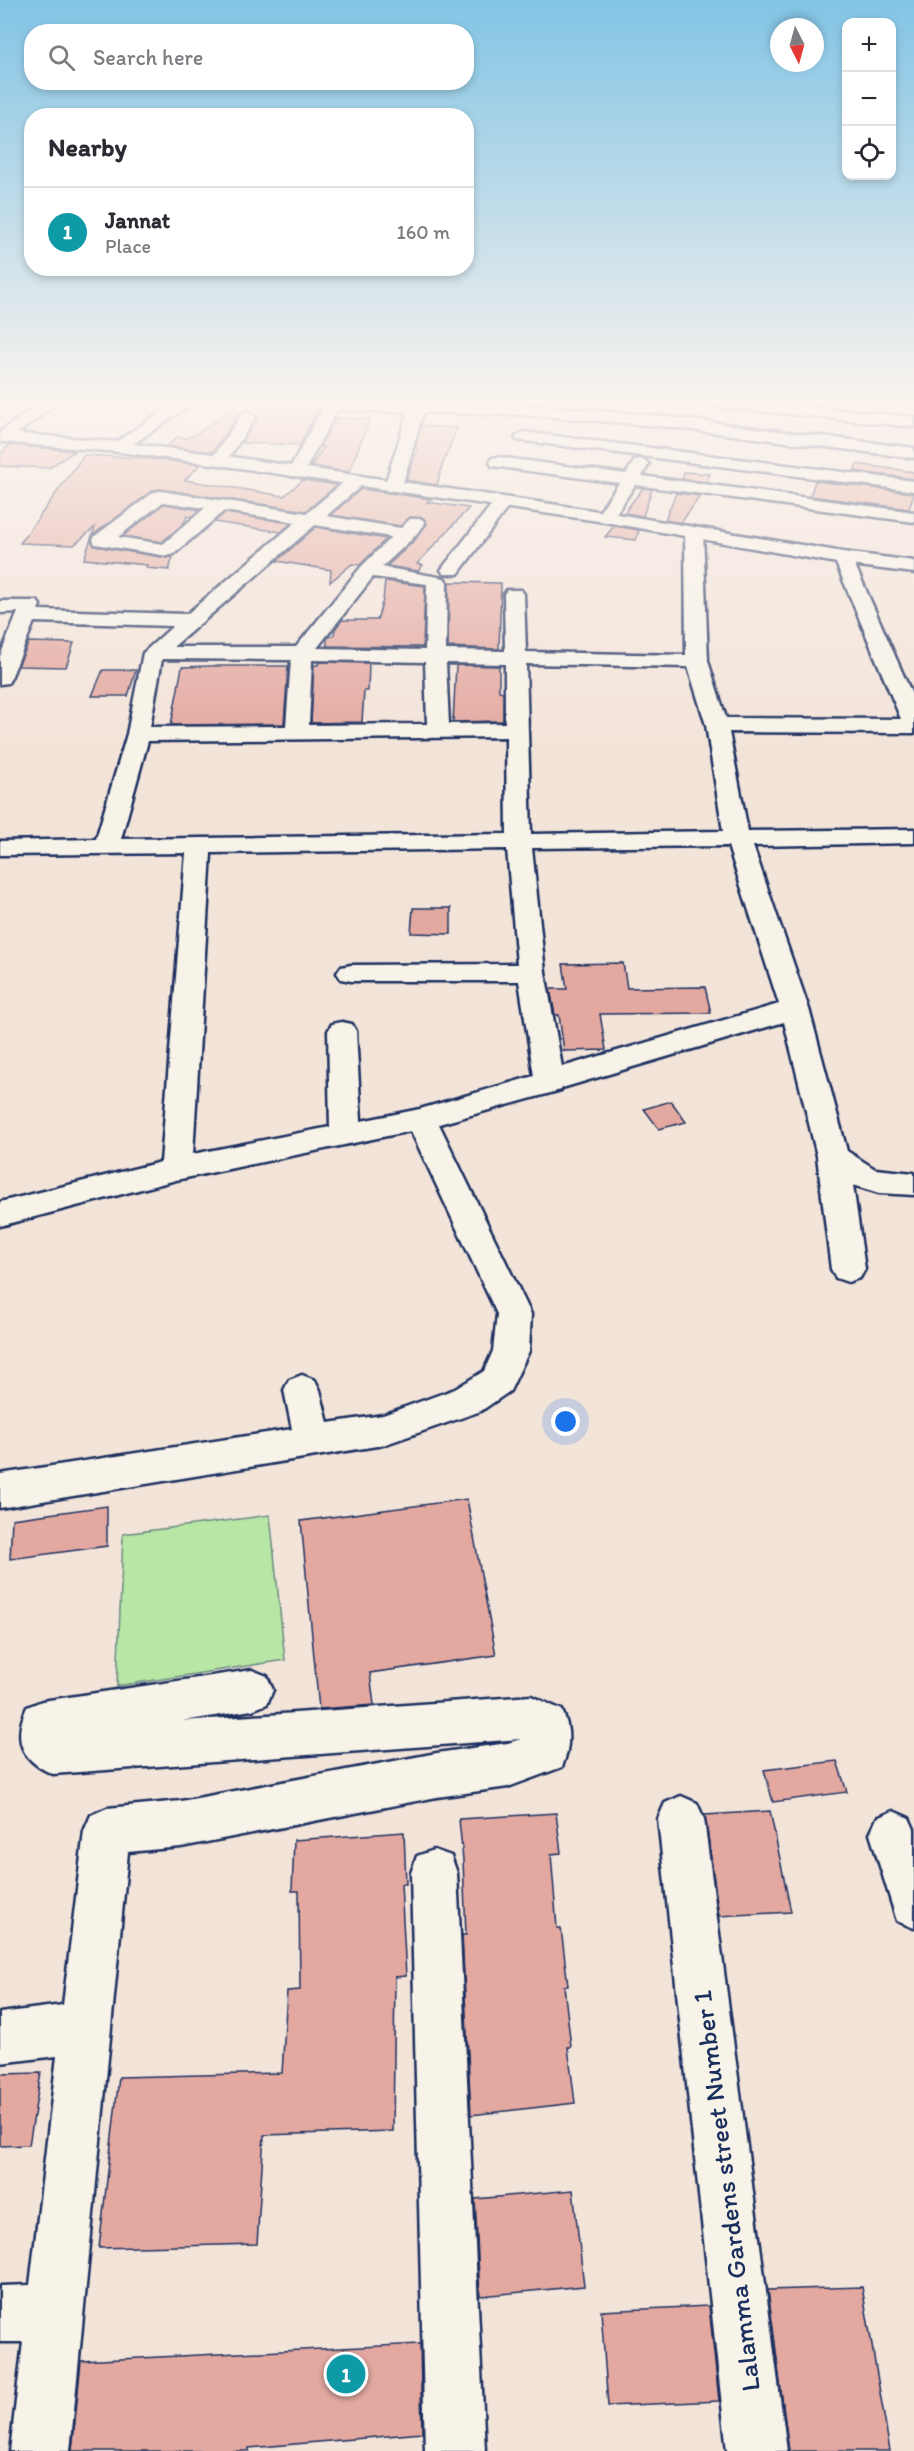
<!DOCTYPE html>
<html lang="en">
<head>
<meta charset="utf-8">
<style>
	:root { --surface:#fff; --page:#f2f2f3; --text:#2b2b33; --muted:#7c7c81; --line:#e1e1e2; --accent:#0f766e }
	body { margin:0; font-family:Itim,sans-serif; background:var(--page); color:var(--text) }
	.controls { position:absolute; right:18px; top:18px; display:grid; overflow:hidden; border-radius:12px; box-shadow:0 3px 9px #0003 }
	.controls button { width:54px; height:54px; display:grid; place-items:center; padding:0; border:0; border-bottom:2px solid var(--line); background:var(--surface); color:var(--text); font:30px sans-serif }
	.compass { position:absolute; left:770px; top:18px; width:54px; height:54px; border-radius:50%; background:var(--surface); box-shadow:0 3px 9px #0003; rotate:174deg }
	.you { position:absolute; left:566px; top:1422px; width:21px; height:21px; margin:-15px; border:4px solid #fff; border-radius:50%; background:#1a73e8; box-shadow:0 0 0 9px #1a73e833 }
	.badge { display:grid; place-items:center; width:39px; height:39px; border-radius:50%; background:var(--accent); color:#fff; font-size:20px; font-weight:700 }
	.pin { position:absolute; translate:-50% -50%; border:3px solid #fff; box-shadow:0 2px 6px #0006 }
	.list { margin:0; padding:0; list-style:none }
	h2 { display:flex; justify-content:space-between; align-items:center; height:78px; margin:0; padding:0 24px; font-size:26px }
	h2 small { font-size:20px; font-weight:400; color:var(--muted) }
	.list li { display:grid; grid-template-columns:39px 1fr auto; gap:18px; align-items:center; box-sizing:border-box; height:90px; padding:0 24px; border-top:2px solid var(--line) }
	.list b { display:block; font-size:22px; white-space:nowrap }
	.list p { margin:0; font-size:20px; white-space:nowrap; color:var(--muted) }
	.list em { font-size:20px; font-style:normal; color:var(--muted) }
	.icon { flex:none; width:33px; height:33px; fill:none; stroke:currentColor; stroke-width:2; stroke-linecap:round; stroke-linejoin:round }
	.map { position:relative; flex:none; width:914px; height:2451px; overflow:hidden }
	.search { position:absolute; background:var(--surface); box-shadow:0 3px 9px #0003; left:24px; top:24px; width:450px; height:66px; display:flex; align-items:center; gap:15px; box-sizing:border-box; padding:0 21px; border-radius:24px; color:var(--muted); font-size:22px }
	.panel { position:absolute; background:var(--surface); box-shadow:0 3px 9px #0003; left:24px; top:108px; width:450px; height:168px; border-radius:24px }
	.map>svg:first-child { display:block }
</style>
</head>
<body>
<div class="map">
<svg width="914" height="2451" viewBox="0 0 914 2451">
	<rect width="100%" height="100%" fill="#f3e4da"/>
	<filter id="ink" filterUnits="userSpaceOnUse"><feTurbulence type="fractalNoise" baseFrequency=".0167" numOctaves="2"/><feDisplacementMap in="SourceGraphic" scale="12" xChannelSelector="R" yChannelSelector="G"/><feConvolveMatrix kernelMatrix="1 2 1 2 8 2 1 2 1" color-interpolation-filters="sRGB"/></filter>
	<g filter="url(#ink)">
		<path fill="#b8e6a5" stroke="#6a8a82" stroke-width="1.5" d="M270 1515 285 1660 117 1686 123 1534Z"/>
		<path fill="#e3a9a1" stroke="#1b2f5e" stroke-width="1.5" d="M244 400H252L256 404 254 407 318 408 300 445 241 443 258 417 247 410 240 413 212 452 168 446 177 437 187 438 198 433Z
			M336 418 370 419 349 472 311 466 324 447 320 446Z
			M421 426 457 428 442 466 437 485 406 480 418 449 415 448Z
			M9 445 75 451 49 468 0 466V455Z
			M84 455 155 459 200 465 185 480 284 496 303 480 337 485 306 511 160 489 154 490 94 534 91 539 95 546 167 558 173 557 169 570 146 568 147 565 84 559 95 527 74 545 20 543Z
			M857 464 914 472V479L854 471Z
			M684 472 710 474 706 482 682 479Z
			M815 481 914 493 909 509 810 496Z
			M643 488 652 489 643 516 624 513Z
			M361 489 431 499 427 502 469 508 417 564 423 565 418 571 387 566 415 540 427 524 424 518 410 517 400 526 331 515Z
			M676 493 700 496 681 523 665 520Z
			M164 504 200 510 191 517 187 516 184 523 162 542 123 536Z
			M225 513 291 523 281 532 214 522Z
			M614 526 639 530 636 540 605 537Z
			M316 527 386 539 360 565 352 564 330 582 331 570 277 561Z
			M385 581 425 586 423 647 327 646V638L334 635 335 629 342 620H377L383 600Z
			M449 582 501 583 499 649 448 647Z
			M29 642 74 643 66 667 18 666Z
			M319 662 369 663 368 691H364L362 722 311 723 314 665H318Z
			M456 665 499 666V691L503 692V721L453 722Z
			M209 666H288L284 724 171 725 182 667Z
			M103 670H136L128 696H92Z
			M413 908H451V934L411 933Z
			M623 963 627 988 705 987 711 1013 600 1014 606 1050 564 1051 559 1015H555L550 989H567L563 964Z
			M671 1101 686 1122 659 1129 644 1109Z
			M467 1499 496 1655 370 1673 374 1705 319 1709 301 1521Z
			M107 1506V1546L10 1559 12 1519Z
			M837 1761 847 1792 773 1802 764 1770Z
			M770 1811 791 1912 719 1916 705 1815Z
			M556 1813 561 1853 551 1854 557 1928H561L568 1986H564L571 2047H568L575 2103 471 2115 462 1935H466L463 1860 459 1819Z
			M404 1832 406 1884H401L406 1976 395 1977 393 2131 264 2135 257 2244 99 2248 119 2077 282 2073 287 1991 300 1990 299 1891H292L294 1840Z
			M41 2073 29 2145 0 2146V2074Z
			M573 2190 584 2286 480 2296 475 2199Z
			M862 2287 890 2451H789L768 2290Z
			M709 2306 719 2401 608 2406 601 2311Z
			M420 2344 422 2433 249 2448V2451H72L81 2361Z"/>
		<g fill="none" stroke-linecap="round" stroke-linejoin="round">
			<g stroke="#1b2f5e" stroke-width="5">
				<path id="minor" d="M44 400H61L9 440 0 441V432Z
					M179 400H197L125 450H113L111 447 113 444Z
					M327 400 543 406 669 417 914 448V458L669 427 543 416 423 412 402 487 399 491H387L384 487 408 412 337 410 302 476H290L288 472Z
					M695 400H743L914 417V427L703 405Z
					M248 412 256 417 227 460 225 464H213L211 460 242 414Z
					M523 432 914 481V491L517 440 515 437Z
					M498 457 626 474 635 460 641 459 649 464 642 476 914 512V522L635 485 611 521H599L596 517 619 483 492 466 490 462 492 458Z
					M355 477 361 478 364 482 361 486 326 516 401 528 410 519H422L425 523 413 538 382 567 444 578 447 582 446 650 505 651 504 594 507 590H521L524 594 526 652 686 655 685 532 688 528H700L703 532 708 661 726 718 901 719 834 558 836 554H850L914 699V733L729 732 748 831 914 829V843L753 846 809 1009 847 1151 875 1169 914 1173V1195L879 1193 853 1185 865 1269 860 1278 848 1282 836 1278 831 1269 817 1156 784 1022 562 1088 561 1090 439 1124 531 1314 529 1351 510 1391 481 1411 383 1445 0 1508V1474L292 1429 284 1390 289 1380 302 1375 315 1380 320 1390 328 1423 383 1415 455 1389 484 1371 493 1351 497 1314 411 1131 176 1180 0 1226V1202L161 1162 186 853 0 855V841L96 839 127 734 143 653 173 626 34 622 11 678 8 683 0 684V656L18 612 0 613V601H37L40 605 38 610 187 614 296 522 224 511 174 554 167 556 95 544 93 540 95 536 154 492 160 491 307 513 349 478ZM163 502 205 508 163 544 118 537ZM315 525 391 537 361 567 296 647H173ZM373 577 427 584 425 650 317 648ZM162 659 291 660 286 726 150 727ZM312 660 425 662 427 724 309 725ZM446 663 505 664V723L449 724ZM526 664 688 667 706 725 723 831 531 834ZM506 737 507 834 121 839 148 741ZM728 846 779 1004 562 1067 545 972 532 848ZM507 849 517 964 351 965 341 967 337 973 341 979 351 981H519L534 1076 420 1109 361 1121 356 1031 352 1024 342 1022 332 1024 328 1031 330 1127 193 1154 211 853Z
					M502 498 508 499 511 503 458 574H444L441 570 444 566 496 499Z
					M252 1670 267 1676 273 1690 267 1704 252 1710 183 1721 531 1696 562 1710C571 1730 570 1747 562 1767L508 1787 437 1797 181 1847 128 1852 70 2451H10L23 2342H0V2286L30 2285 57 2056 0 2063V2013L63 2005 84 1831 91 1815 107 1808 181 1801 437 1753 508 1743 521 1739 53 1774C20 1760 13 1739 27 1707L42 1701Z
					M681 1796 697 1803 704 1819 787 2451H727L658 1819 665 1803Z
					M893 1811 909 1818 914 1829V1928L897 1921 870 1834 877 1818Z
					M434 1850 451 1856 457 1873 485 2451H425L411 1873 417 1856Z"/>
			</g>
			<g stroke="#1b2f5e" stroke-width="5">
				<path id="tertiary" d="M0 432 119 442 219 455 605 512 843 552 914 561V573L843 564 605 522 219 465 119 452 0 442Z"/>
			</g>
			<use href="#minor" fill="#f7f3e8" fill-rule="evenodd"/>
			<use href="#tertiary" fill="#f7f3e8" fill-rule="evenodd"/>
		</g>
	</g>
	<linearGradient id="sky" x2="0" y2="1"><stop stop-color="#82c4e5"/><stop offset="0.54" stop-color="#faf3ee"/><stop offset="1" stop-color="#faf3ee" stop-opacity="0"/></linearGradient>
	<rect width="914" height="743" fill="url(#sky)"/>
	<g text-anchor="middle" dominant-baseline="central" stroke-width="4.5" stroke-linejoin="round" paint-order="stroke">
		<g font-size="27" fill="#1b2f5e" stroke="#f7f3e8">
			<text transform="translate(726 2191) rotate(-97)">Lalamma Gardens street Number 1</text>
		</g>
	</g>
</svg>
<div class="controls">
<button>+</button>
<button>−</button>
<button><svg class="icon" aria-label="locate" viewBox="0 0 24 24"><circle cx="12" cy="12" r="6"/><path d="M12 2v4M12 18v4M2 12h4M18 12h4"/></svg></button>
</div>
<svg class="compass" viewBox="-18 -18 36 36"><path d="M0-13l5 13h-10z" fill="#e53935"/><path d="M0 13l5-13h-10z" fill="#7c7c81"/></svg>
<div class="you"></div>
<div class="pin badge" style="left:346px;top:2374px;background:#0f9aa8">1</div>
<div class="search"><svg class="icon" aria-label="search" viewBox="0 0 24 24"><circle cx="10" cy="10" r="6"/><path d="M15 15l6 6"/></svg>Search here</div>
<section class="panel">
<h2>Nearby<small></small></h2>
<ul class="list">
<li><span class="badge" style="background:#0f9aa8">1</span><div><b>Jannat</b><p>Place</p></div><em>160 m</em></li>
</ul>
</section>
</div>
</body>
</html>
